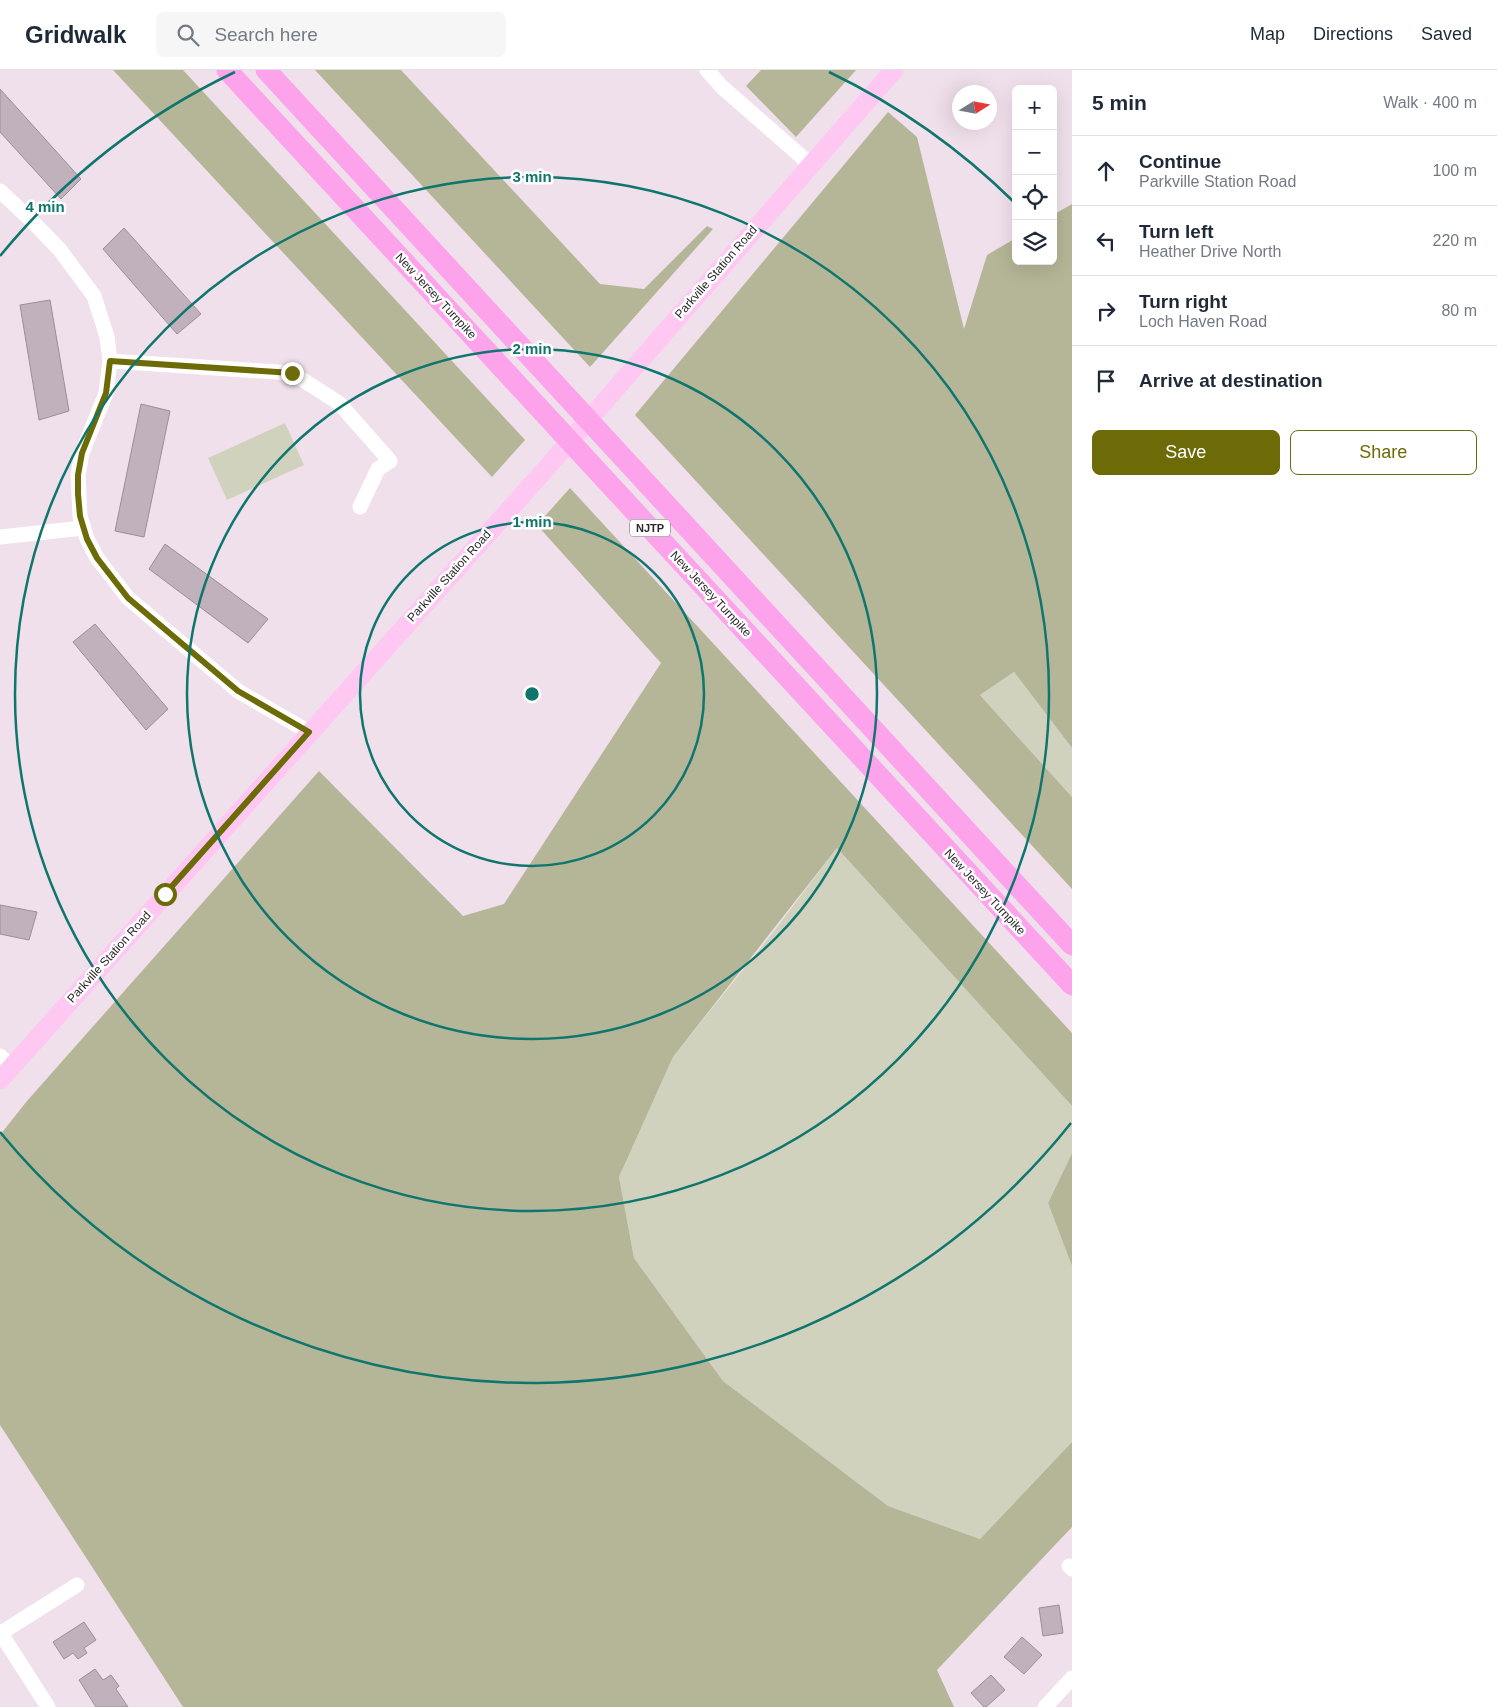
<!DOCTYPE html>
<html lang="en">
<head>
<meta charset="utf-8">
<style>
	:root { --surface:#fff; --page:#f6f6f7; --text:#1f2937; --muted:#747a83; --line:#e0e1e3; --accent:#6c6b08 }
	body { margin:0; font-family:Helvetica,sans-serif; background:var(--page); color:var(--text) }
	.controls { position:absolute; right:15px; top:15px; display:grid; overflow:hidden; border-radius:8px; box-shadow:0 5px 20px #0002 }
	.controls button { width:45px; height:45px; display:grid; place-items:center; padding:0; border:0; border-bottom:1px solid var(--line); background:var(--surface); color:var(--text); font:25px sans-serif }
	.compass { position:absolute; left:952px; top:15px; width:45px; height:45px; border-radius:50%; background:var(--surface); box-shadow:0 5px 20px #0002; rotate:79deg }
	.stop { position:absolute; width:15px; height:15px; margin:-11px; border:4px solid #6c6b08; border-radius:50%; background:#fff }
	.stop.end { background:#6c6b08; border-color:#fff; box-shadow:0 1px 5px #0008 }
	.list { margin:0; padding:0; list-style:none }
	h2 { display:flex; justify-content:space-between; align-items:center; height:65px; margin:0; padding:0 20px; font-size:21px }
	h2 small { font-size:16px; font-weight:400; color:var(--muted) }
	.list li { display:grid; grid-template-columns:32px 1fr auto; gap:15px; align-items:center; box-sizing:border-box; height:70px; padding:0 20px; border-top:1px solid var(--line) }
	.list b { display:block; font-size:19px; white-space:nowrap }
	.list p { margin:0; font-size:16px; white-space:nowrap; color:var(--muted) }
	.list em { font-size:16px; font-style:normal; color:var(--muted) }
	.actions { display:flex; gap:10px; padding:15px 20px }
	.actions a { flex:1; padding:11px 0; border:1px solid var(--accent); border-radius:8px; text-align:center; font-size:18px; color:var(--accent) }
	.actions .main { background:var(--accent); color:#fff }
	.icon { flex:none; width:28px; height:28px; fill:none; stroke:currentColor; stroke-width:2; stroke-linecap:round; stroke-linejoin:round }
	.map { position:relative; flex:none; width:1072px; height:1637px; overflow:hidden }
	header { display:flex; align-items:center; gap:30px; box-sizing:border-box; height:70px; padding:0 25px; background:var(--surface); border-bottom:1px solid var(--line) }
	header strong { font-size:24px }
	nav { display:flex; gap:28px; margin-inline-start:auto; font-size:18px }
	.search { width:350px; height:45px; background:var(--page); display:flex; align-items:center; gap:12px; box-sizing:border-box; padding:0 18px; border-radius:8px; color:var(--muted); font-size:19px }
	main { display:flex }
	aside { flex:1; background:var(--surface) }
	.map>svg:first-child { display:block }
</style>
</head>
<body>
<header>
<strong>Gridwalk</strong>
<div class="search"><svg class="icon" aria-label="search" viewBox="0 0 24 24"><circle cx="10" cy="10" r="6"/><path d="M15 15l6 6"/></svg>Search here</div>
<nav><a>Map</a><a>Directions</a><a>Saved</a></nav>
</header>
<main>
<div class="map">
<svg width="1072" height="1637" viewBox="0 0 1072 1637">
	<rect width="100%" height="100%" fill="#f0e0ec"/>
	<path fill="#d1d2be" d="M285 353 304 395 227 430 208 388Z
		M1014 602 1072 678V727L980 625Z
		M837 778 1072 1036V1083L1048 1133 1072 1196V1372L980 1469 888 1436 723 1311 634 1188 619 1107 673 987 771 865Z"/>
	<path fill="#b5b697" d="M113 0H183L525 370 492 407Z
		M315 0H401L600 214 644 219 707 156 713 159 590 297Z
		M761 0H856L796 67 746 16Z
		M888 42 917 67 964 259 987 185 1016 168V191H1053V145L1072 134V678L1014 602 980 625 1072 727V819L635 345Z
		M570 418 1072 963V1036L837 778 673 987 619 1107 634 1188 723 1311 888 1436 980 1469 1072 1372V1457L937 1600 954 1637H183L0 1355V1065L27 1031 319 701 463 846 504 834 661 593 537 455Z
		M1072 1083V1196L1048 1133Z"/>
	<path fill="#c0b1bc" stroke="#9c8e98" d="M0 19 81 109 61 129 0 62Z
		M124 158 201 244 177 264 103 179Z
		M50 230 69 341 39 350 20 235Z
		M141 334 170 341 144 467 115 461Z
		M165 474 268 549 248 573 149 499Z
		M95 554 168 639 146 660 73 572Z
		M0 835 37 842 29 870 0 864Z
		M1059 1535 1063 1563 1043 1566 1039 1538Z
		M84 1552 96 1570 84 1578 87 1583 78 1589 73 1583 64 1589 53 1572Z
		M1022 1567 1042 1585 1024 1604 1004 1587Z
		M95 1599 103 1610 111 1605 119 1616 116 1619 128 1637H96L79 1610Z
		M991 1605 1005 1620 986 1637H984L971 1623Z"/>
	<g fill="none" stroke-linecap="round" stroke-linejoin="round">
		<path stroke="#fff" stroke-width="15" d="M707 0 722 17 811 95
			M0 121 30 149 60 180 94 226 107 267 110 291 106 323 82 383 78 405 80 446 87 469 97 488 128 528 238 621 309 662
			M110 291 292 303 339 333 390 391 378 399 360 437
			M0 467 83 458
			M0 986 11 996
			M1069 1496 1072 1499
			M0 1562 48 1637
			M1 1563 77 1515
			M1045 1637 1072 1608"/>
		<path stroke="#fec8f3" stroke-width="19" d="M0 1010 543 402 894 0"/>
		<path stroke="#fda3eb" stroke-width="21" d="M227 0 1072 915
			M266 0 1072 875"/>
	</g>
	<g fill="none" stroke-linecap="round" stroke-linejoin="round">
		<path stroke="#6c6b08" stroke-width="6" d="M165 824 309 662 238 621 128 528 97 488 87 469 80 446 78 424V405L82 383 106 323 110 291 292 303"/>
	</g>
	<g fill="none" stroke="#0f766e" stroke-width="2.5">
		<circle cx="532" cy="624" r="172"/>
		<circle cx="532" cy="624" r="345"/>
		<circle cx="532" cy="624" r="517"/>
		<path d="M1071 1053A689 689 0 0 1 0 1062M0 186A689 689 0 0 1 235 2M829 2A689 689 0 0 1 1015 133"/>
	</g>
	<g text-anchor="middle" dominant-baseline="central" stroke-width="5" stroke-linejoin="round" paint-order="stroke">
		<rect fill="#fff" stroke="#6b686b" stroke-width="1" x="630" y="449.5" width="40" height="17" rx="4"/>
		<g font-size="11" font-weight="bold" fill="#2c272b">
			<text x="650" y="458">NJTP</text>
		</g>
		<g font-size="12" fill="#2c272b" stroke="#fff">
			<text transform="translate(716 202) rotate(-49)">Parkville Station Road</text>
			<text transform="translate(436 226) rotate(47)">New Jersey Turnpike</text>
			<text transform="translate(449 506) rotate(-48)">Parkville Station Road</text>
			<text transform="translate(711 524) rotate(47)">New Jersey Turnpike</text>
			<text transform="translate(985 822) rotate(47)">New Jersey Turnpike</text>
			<text transform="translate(109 887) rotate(-48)">Parkville Station Road</text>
		</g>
	</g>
	<circle cx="532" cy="624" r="8" fill="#0f766e" stroke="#fff" stroke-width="2.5"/>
	<g font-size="15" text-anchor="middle" font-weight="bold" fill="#0f766e" stroke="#fff" stroke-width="5" stroke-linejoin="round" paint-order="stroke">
		<text x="532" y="112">3 min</text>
		<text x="45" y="142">4 min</text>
		<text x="532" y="284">2 min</text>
		<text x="532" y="457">1 min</text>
	</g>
</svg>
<div class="controls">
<button>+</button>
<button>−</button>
<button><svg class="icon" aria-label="locate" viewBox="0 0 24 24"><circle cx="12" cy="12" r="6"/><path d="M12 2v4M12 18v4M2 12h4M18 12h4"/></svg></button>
<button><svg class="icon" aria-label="layers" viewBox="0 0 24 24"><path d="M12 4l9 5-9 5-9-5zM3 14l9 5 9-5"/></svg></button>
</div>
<svg class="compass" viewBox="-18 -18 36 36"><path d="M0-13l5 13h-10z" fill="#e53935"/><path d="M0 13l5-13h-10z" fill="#747a83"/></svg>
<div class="stop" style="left:165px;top:824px"></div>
<div class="stop end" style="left:292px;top:303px"></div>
</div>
<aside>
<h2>5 min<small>Walk · 400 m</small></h2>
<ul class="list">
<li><svg class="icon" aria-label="ahead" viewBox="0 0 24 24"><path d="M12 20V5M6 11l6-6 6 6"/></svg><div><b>Continue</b><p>Parkville Station Road</p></div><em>100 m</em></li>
<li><svg class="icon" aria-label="left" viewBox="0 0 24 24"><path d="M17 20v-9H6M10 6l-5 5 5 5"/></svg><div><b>Turn left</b><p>Heather Drive North</p></div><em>220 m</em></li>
<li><svg class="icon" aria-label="right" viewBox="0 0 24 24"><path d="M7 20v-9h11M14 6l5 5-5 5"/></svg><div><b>Turn right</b><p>Loch Haven Road</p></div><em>80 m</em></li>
<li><svg class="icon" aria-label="arrive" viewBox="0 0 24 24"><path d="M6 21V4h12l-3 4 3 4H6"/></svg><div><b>Arrive at destination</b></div></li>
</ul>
<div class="actions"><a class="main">Save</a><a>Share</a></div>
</aside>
</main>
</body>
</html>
